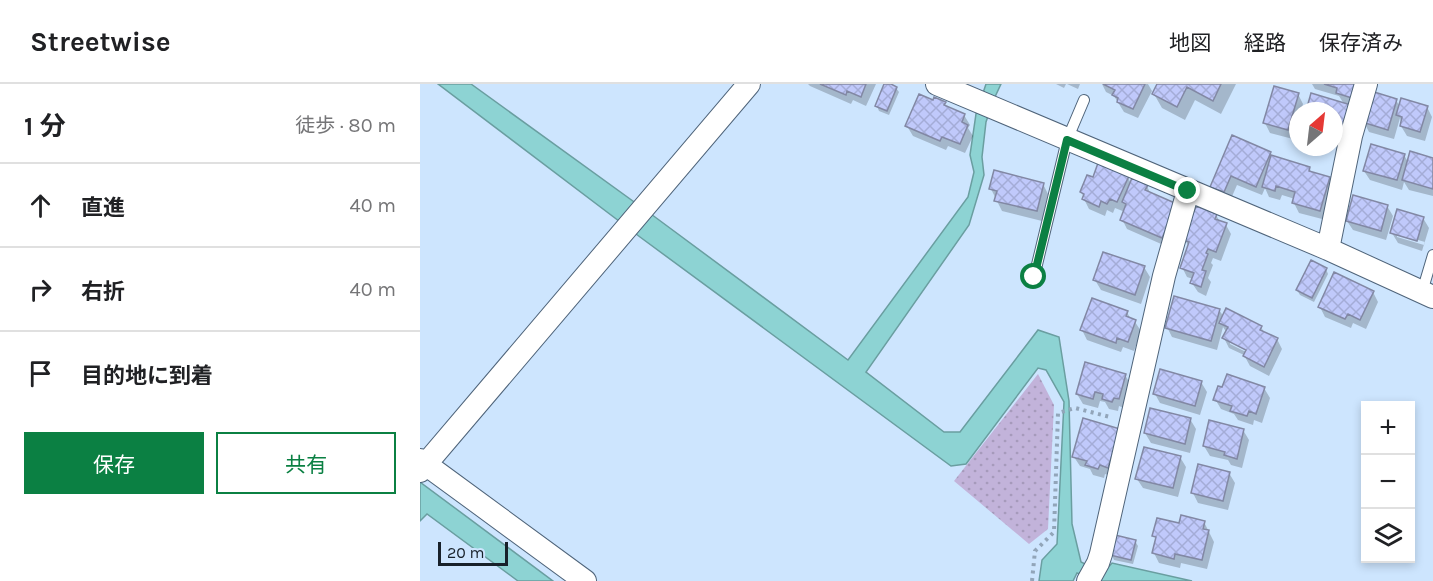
<!DOCTYPE html>
<html lang="ja">
<head>
<meta charset="utf-8">
<style>
	:root { --surface:#fff; --page:#f6f6f6; --text:#202124; --muted:#757577; --line:#e0e0e0; --accent:#0b8043 }
	body { margin:0; font-family:Karla,"Noto Sans JP",sans-serif; background:var(--page); color:var(--text) }
	.controls { position:absolute; right:18px; bottom:18px; display:grid; overflow:hidden; border-radius:0px; box-shadow:0 3px 9px #0003 }
	.controls button { width:54px; height:54px; display:grid; place-items:center; padding:0; border:0; border-bottom:2px solid var(--line); background:var(--surface); color:var(--text); font:30px sans-serif }
	.compass { position:absolute; left:869px; top:18px; width:54px; height:54px; border-radius:50%; background:var(--surface); box-shadow:0 3px 9px #0003; rotate:28deg }
	.scale { position:absolute; left:18px; bottom:15px; width:70px; box-sizing:border-box; padding-left:6px; border:3px solid #18212a; border-top:0; font-size:16px; line-height:21px; white-space:nowrap; color:#18212a; -webkit-text-stroke:4px #cde5fe; paint-order:stroke }
	.stop { position:absolute; width:18px; height:18px; margin:-14px; border:4px solid #0b8043; border-radius:50%; background:#fff }
	.stop.end { background:#0b8043; border-color:#fff; box-shadow:0 2px 6px #0008 }
	.list { margin:0; padding:0; list-style:none }
	h2 { display:flex; justify-content:space-between; align-items:center; height:78px; margin:0; padding:0 24px; font-size:26px }
	h2 small { font-size:20px; font-weight:400; color:var(--muted) }
	.list li { display:grid; grid-template-columns:39px 1fr auto; gap:18px; align-items:center; box-sizing:border-box; height:84px; padding:0 24px; border-top:2px solid var(--line) }
	.list b { display:block; font-size:22px; white-space:nowrap }
	.list em { font-size:20px; font-style:normal; color:var(--muted) }
	.actions { display:flex; gap:12px; padding:18px 24px }
	.actions a { flex:1; padding:14px 0; border:2px solid var(--accent); border-radius:0px; text-align:center; font-size:21px; color:var(--accent) }
	.actions .main { background:var(--accent); color:#fff }
	.icon { flex:none; width:33px; height:33px; fill:none; stroke:currentColor; stroke-width:2; stroke-linecap:round; stroke-linejoin:round }
	.map { position:relative; flex:none; width:1013px; height:497px; overflow:hidden }
	header { display:flex; align-items:center; gap:36px; box-sizing:border-box; height:84px; padding:0 30px; background:var(--surface); border-bottom:2px solid var(--line) }
	header strong { font-size:28px }
	nav { display:flex; gap:33px; margin-inline-start:auto; font-size:21px }
	main { display:flex }
	aside { flex:1; background:var(--surface) }
	.map>svg:first-child { display:block }
</style>
</head>
<body>
<header>
<strong>Streetwise</strong>
<nav><a>地図</a><a>経路</a><a>保存済み</a></nav>
</header>
<main>
<aside>
<h2>1 分<small>徒歩 · 80 m</small></h2>
<ul class="list">
<li><svg class="icon" aria-label="ahead" viewBox="0 0 24 24"><path d="M12 20V5M6 11l6-6 6 6"/></svg><div><b>直進</b></div><em>40 m</em></li>
<li><svg class="icon" aria-label="right" viewBox="0 0 24 24"><path d="M7 20v-9h11M14 6l5 5-5 5"/></svg><div><b>右折</b></div><em>40 m</em></li>
<li><svg class="icon" aria-label="arrive" viewBox="0 0 24 24"><path d="M6 21V4h12l-3 4 3 4H6"/></svg><div><b>目的地に到着</b></div></li>
</ul>
<div class="actions"><a class="main">保存</a><a>共有</a></div>
</aside>
<div class="map">
<svg width="1013" height="497" viewBox="0 0 1013 497">
	<defs>
		<pattern id="grass-dots" width="8" height="8" patternUnits="userSpaceOnUse" patternTransform="scale(1.5)"><rect width="8" height="8" fill="#c2b3da"/><path d="M2 2h.1M6 6h.1" fill="none" stroke="#a69abb" stroke-width="1.8" stroke-linecap="round"/></pattern>
		<pattern id="building-cross-hatch" width="8" height="8" patternUnits="userSpaceOnUse" patternTransform="scale(1.5)"><rect width="8" height="8" fill="#c0c9fb"/><path d="M0 0l8 8M0 8l8-8" fill="none" stroke="#a4acd7"/></pattern>
	</defs>
	<rect width="100%" height="100%" fill="#cde5fe"/>
	<path fill="url(#grass-dots)" d="M618 290 634 321 628 445 609 460 534 397Z"/>
	<path fill="#8dd3d3" stroke="#6a9ea0" stroke-width="1.5" d="M18 0H51L235 133 428 276 548 113 554 88 550 71 556 30 566 0H581L574 15 566 38 562 73 564 91 549 141 446 288 524 348H540L618 246 639 253 649 317 652 440 661 478 669 482 686 486 692 479 772 497H680L657 489 653 497H619L622 476 637 460 644 318 626 286 618 284 546 380 531 382 220 153Z
		M0 398 133 497H98L7 430 0 437Z"/>
	<path fill="#0003" fill-rule="evenodd" d="M388 0H456L446 22 433 16 431 20 390 2Z
		M466 0 476 4 479 8 469 31 459 27 457 22Z
		M636 0H646L644 4Z
		M647 0H660L658 5Z
		M682 0H728L732 7 718 34 704 28 694 12 686 8Z
		M739 0H816L801 30 775 16 765 36 742 24 734 10Z
		M892 0H944L928 57 914 53V27H888L924 20 919 12 895 5Z
		M878 10 883 20 881 27H878V39L873 55 850 49 845 39Z
		M976 16 980 23H1007L1012 33 1005 57 987 52 981 42 982 39 980 34 974 55 949 48 944 38Z
		M514 18 525 19 527 24 544 31 550 41 548 44 553 52 545 69 528 62 526 66 493 52 487 42Z
		M850 69 852 73 889 84 892 89 909 94 915 104 906 136 879 129 874 119 875 115 862 111 860 116 849 113 845 104 842 111 817 101 810 117 798 112 792 103Z
		M984 71 988 78 1013 75V112L989 106 984 98 982 106 950 96 944 87Z
		M708 93 711 100 727 102 731 111 756 121 748 163 707 145 702 135 705 128 695 124 693 129 687 126 685 132 669 125 664 115V113L661 108 673 95Z
		M623 100 628 110 622 137 582 127 571 105Z
		M967 122 973 132 966 156 933 146 927 137Z
		M796 131 800 138 806 141 811 150 801 177 793 174 791 179 793 181 788 194 791 198 786 212 778 208 772 199 773 195 767 193 762 183 769 163 765 156Z
		M1003 134 1009 144 1002 167 978 159 972 149ZM977 150 1005 158 1004 161 977 153Z
		M724 183 730 193 721 220 681 206 675 196Z
		M906 185 908 190 894 218 880 211 877 206Z
		M953 208 958 218 946 245 933 239 931 244 905 233 900 223Z
		M799 226 804 233 841 243 845 250 857 255 862 265 849 292 830 282 824 271 809 264 804 254 807 249 803 243 797 266 752 253 747 243ZM810 257 833 268 832 271 810 260Z
		M707 228 711 236 715 238 721 247 714 267 703 263 701 268 667 256 662 246Z
		M705 291 711 301 704 324 699 322 698 327 689 325 685 318 680 317 678 324 663 320 657 310Z
		M781 298 787 308 780 331 740 319 735 310Z
		M844 304 850 314 842 339 834 336 833 341 818 336 814 330 801 325 795 315Z
		M770 335 776 345 770 369 731 359 725 349Z
		M699 346 694 393 685 390 684 394 673 391 670 385 660 382 654 373Z
		M823 346 829 356 822 384 811 381 808 376 790 372 784 362Z
		M760 373 766 383 758 413 723 404 717 395Z
		M809 389 815 399 808 426 778 419 773 409Z
		M784 438 794 458 787 485 761 479 760 484 739 479 734 469 737 456 734 452 760 441Z
		M715 457 718 462 713 480 694 476 692 471Z"/>
	<path fill="url(#building-cross-hatch)" stroke="#8288a4" stroke-width="1.5" d="M400 0H446L441 13 427 7 426 11Z
		M464 0H471L477 3 467 27 455 22Z
		M683 0H725L713 25 697 18 698 14 692 11 695 6Z
		M737 0H801L793 17 767 3 757 23 732 10Z
		M904 0H936L932 14 916 9 917 4Z
		M854 2 879 9 868 46 843 39Z
		M951 7 977 15 968 46 942 38Z
		M891 9 931 21 923 48 914 46V27H886Z
		M499 10 513 16 514 13 526 18 524 21 545 30 542 38 548 41 540 60 522 53 520 57 485 42Z
		M981 14 1008 22 1000 48 980 42 982 33 976 31Z
		M812 51 851 68 836 103 811 92 804 108 790 103Z
		M951 60 985 70 977 96 943 87Z
		M990 67 1013 74V105L982 96Z
		M851 71 890 83 889 87 910 93 900 127 872 119 875 108 856 102 855 107 842 103Z
		M678 79 709 92 697 118 690 115 687 120 681 117 679 123 662 115 664 110 660 108 667 91 673 93Z
		M574 86 624 99 617 127 574 117 577 107 569 105Z
		M712 94 728 101 725 106 757 120 742 154 700 136 706 120 702 118Z
		M933 111 968 121 961 147 926 137Z
		M776 122 797 130 795 135 807 139 796 168 788 165 786 169 788 170 782 186 786 187 781 203 770 199 774 189 760 184 769 158 763 156Z
		M977 125 1004 133 997 157 970 149Z
		M683 168 725 182 715 211 673 196Z
		M891 176 907 184 892 214 876 206Z
		M914 188 954 207 940 236 928 230 925 235 898 223Z
		M754 212 800 225 791 257 745 244Z
		M672 214 708 227 706 232 716 236 708 258 697 254 696 259 660 246Z
		M806 224 842 242 840 246 858 254 844 283 823 272 826 266 802 254 808 243 799 239Z
		M665 278 706 290 699 315 694 314 692 318 682 315 683 310 675 308 673 315 656 310Z
		M740 285 782 297 775 322 733 310Z
		M807 290 845 303 836 330 829 327 827 332 810 327 812 322 793 316 798 302 802 303Z
		M730 324 771 334 765 360 724 349Z
		M663 334 700 345 688 384 680 381 678 385 665 381 667 377 652 373Z
		M789 336 824 345 817 375 804 371 805 368 783 362Z
		M724 363 761 372 753 404 715 395Z
		M778 380 810 388 803 417 771 409Z
		M761 431 785 437 783 445 789 446 782 476 755 470 754 475 732 469 736 453 732 452 737 434 759 439Z
		M695 451 716 456 711 476 690 471Z"/>
	<g fill="none" stroke-linecap="round" stroke-linejoin="round">
		<g stroke="#4f647a" stroke-width="12">
			<path id="lane" d="M614 193 647 56 664 16
				M1002 208 1013 171"/>
		</g>
		<g stroke="#4f647a" stroke-width="24">
			<path id="street" d="M517 0 908 165 1013 213
				M908 165 931 52 946 0
				M0 376 165 497
				M0 387 329 0
				M668 497 678 479 681 470 744 192 768 107"/>
		</g>
		<path stroke="#92a5b9" stroke-width="4" stroke-dasharray="3 4.5" stroke-linecap="butt" d="M612 497 615 467 634 448 638 329 655 324 690 333"/>
		<use href="#lane" stroke="#fff" stroke-width="10"/>
		<use href="#street" stroke="#fff" stroke-width="22"/>
	</g>
	<g fill="none" stroke-linecap="round" stroke-linejoin="round">
		<path stroke="#0b8043" stroke-width="8" d="M614 193 647 56 768 107"/>
	</g>
</svg>
<div class="controls">
<button>+</button>
<button>−</button>
<button><svg class="icon" aria-label="layers" viewBox="0 0 24 24"><path d="M12 4l9 5-9 5-9-5zM3 14l9 5 9-5"/></svg></button>
</div>
<svg class="compass" viewBox="-18 -18 36 36"><path d="M0-13l5 13h-10z" fill="#e53935"/><path d="M0 13l5-13h-10z" fill="#757577"/></svg>
<div class="scale">20 m</div>
<div class="stop" style="left:614px;top:193px"></div>
<div class="stop end" style="left:768px;top:107px"></div>
</div>
</main>
</body>
</html>
